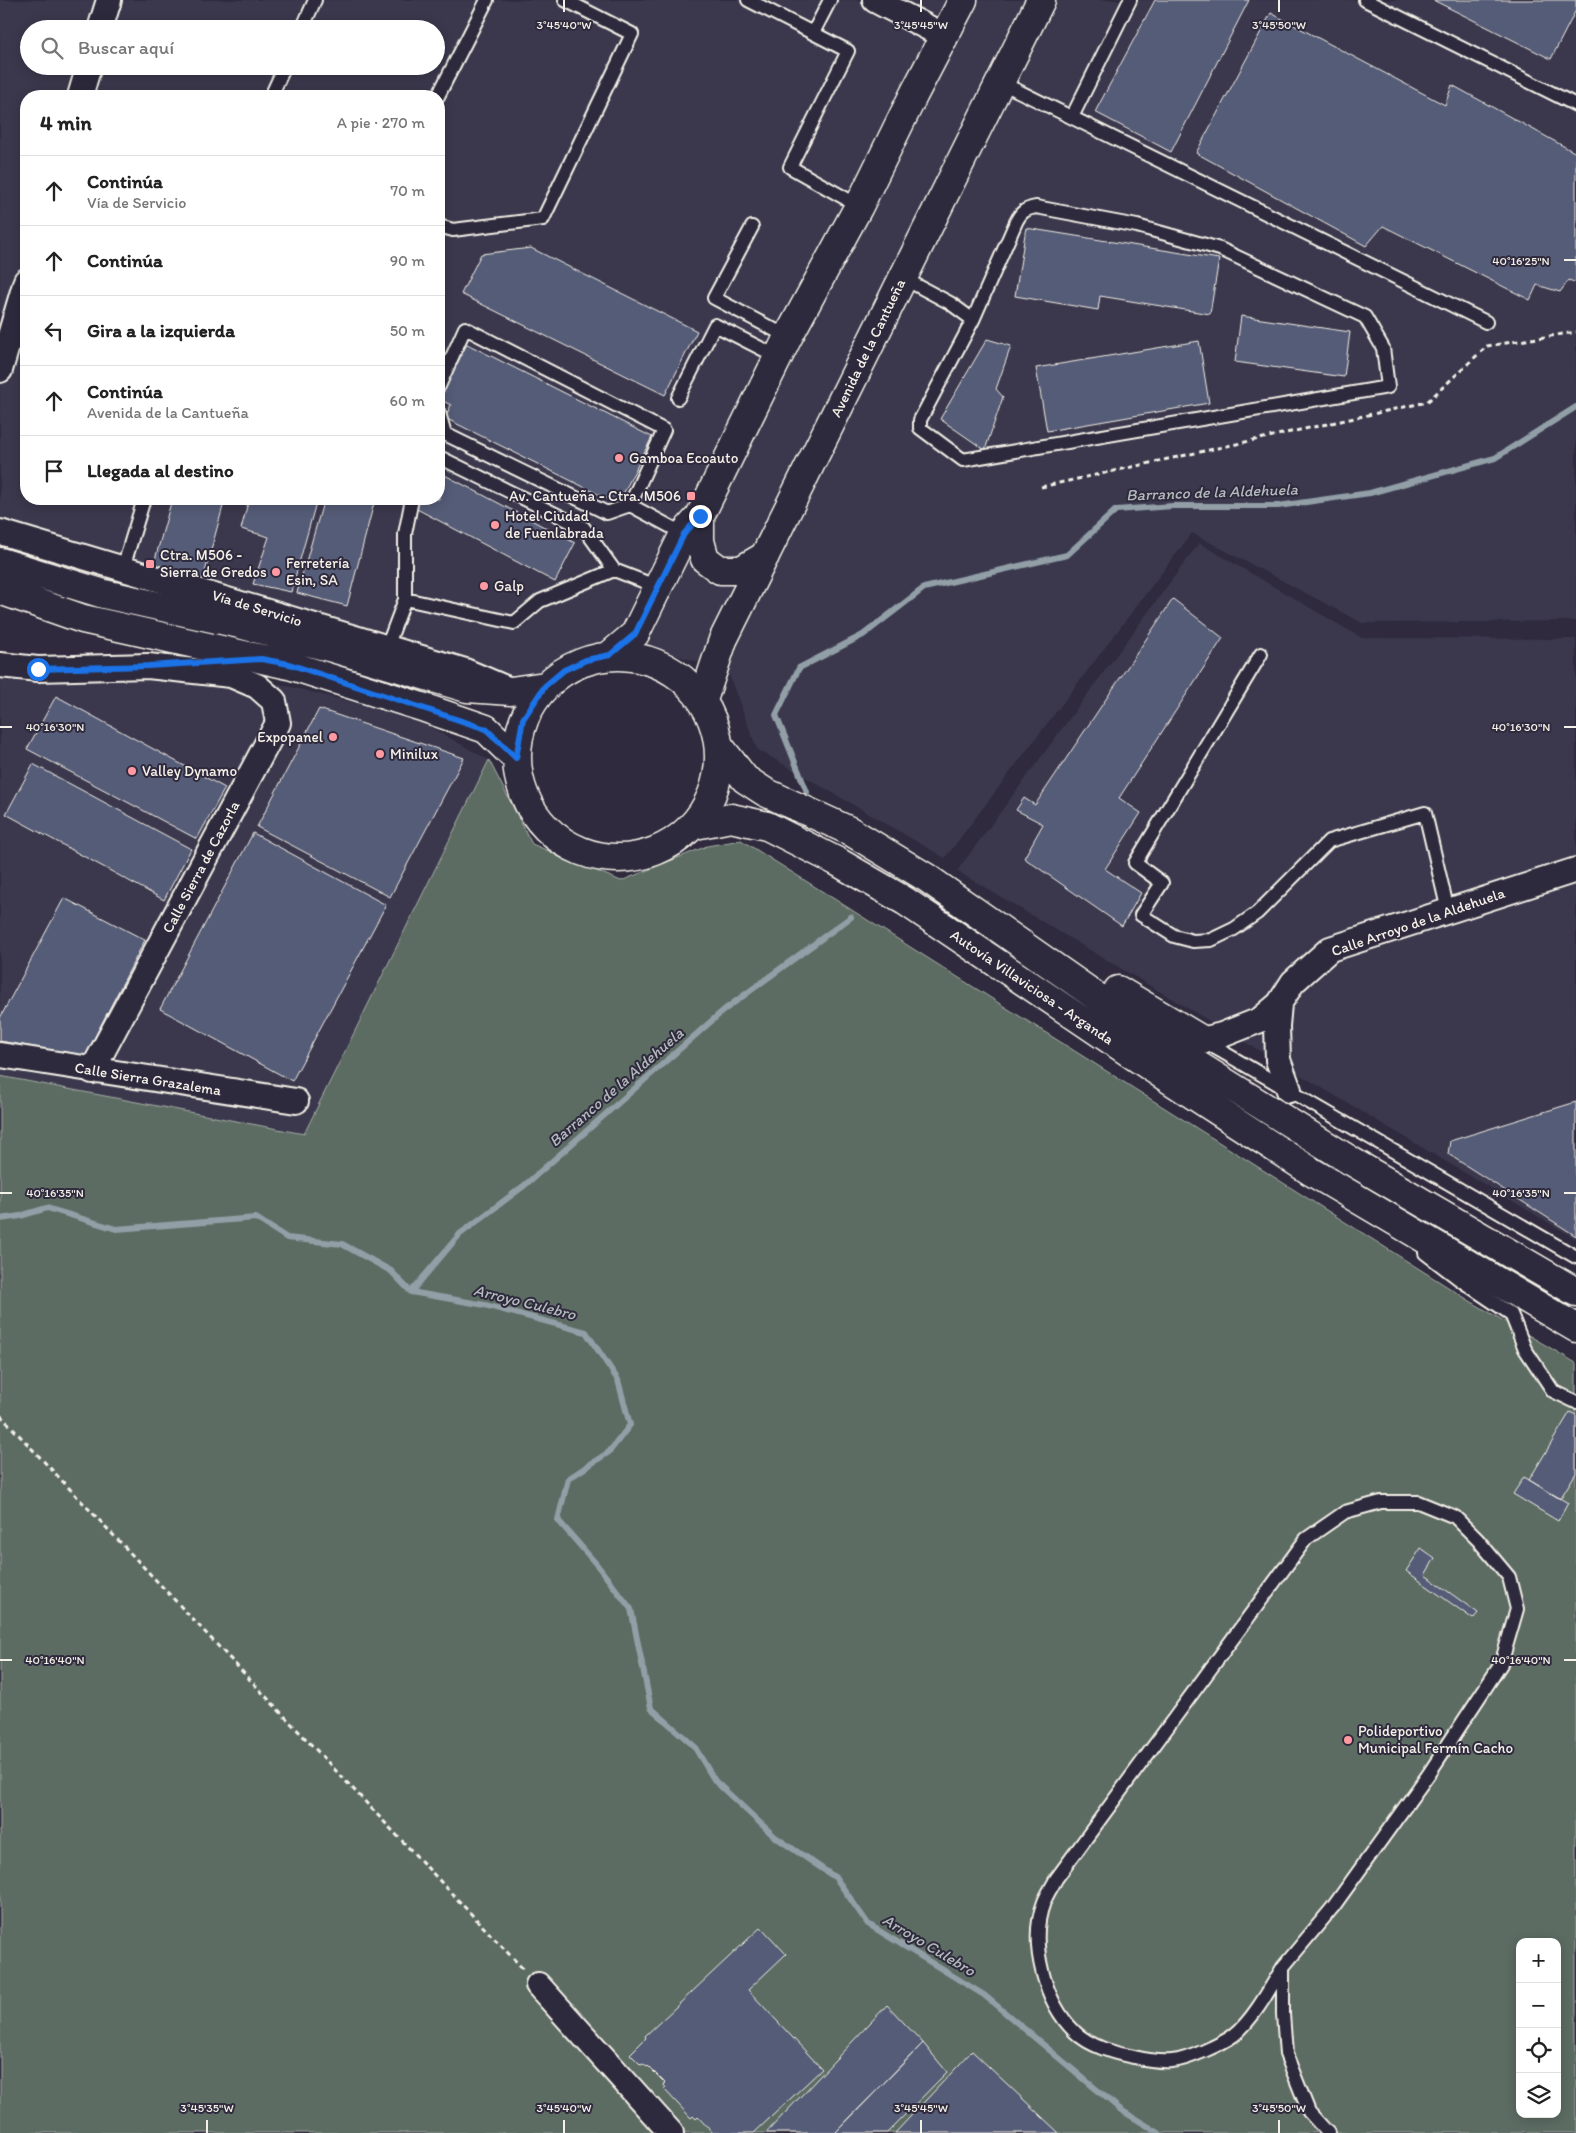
<!DOCTYPE html>
<html lang="es">
<head>
<meta charset="utf-8">
<style>
	:root { --surface:#fff; --page:#f2f2f2; --text:#222; --muted:#767676; --line:#e0e0e0 }
	body { margin:0; font-family:Itim,sans-serif; background:var(--page); color:var(--text) }
	.controls { position:absolute; right:15px; bottom:15px; display:grid; overflow:hidden; border-radius:10px; box-shadow:0 2px 12px #0003 }
	.controls button { width:45px; height:45px; display:grid; place-items:center; padding:0; border:0; border-bottom:1px solid var(--line); background:var(--surface); color:var(--text); font:25px sans-serif }
	.stop { position:absolute; width:15px; height:15px; margin:-11px; border:4px solid #1a73e8; border-radius:50%; background:#fff }
	.stop.end { background:#1a73e8; border-color:#fff; box-shadow:0 1px 5px #0008 }
	.list { margin:0; padding:0; list-style:none }
	h2 { display:flex; justify-content:space-between; align-items:center; height:65px; margin:0; padding:0 20px; font-size:21px }
	h2 small { font-size:16px; font-weight:400; color:var(--muted) }
	.list li { display:grid; grid-template-columns:32px 1fr auto; gap:15px; align-items:center; box-sizing:border-box; height:70px; padding:0 20px; border-top:1px solid var(--line) }
	.list b { display:block; font-size:19px; white-space:nowrap }
	.list p { margin:0; font-size:16px; white-space:nowrap; color:var(--muted) }
	.list em { font-size:16px; font-style:normal; color:var(--muted) }
	.icon { flex:none; width:28px; height:28px; fill:none; stroke:currentColor; stroke-width:2; stroke-linecap:round; stroke-linejoin:round }
	.map { position:relative; flex:none; width:1576px; height:2133px; overflow:hidden }
	.search { position:absolute; background:var(--surface); box-shadow:0 2px 12px #0003; left:20px; top:20px; width:425px; height:55px; display:flex; align-items:center; gap:12px; box-sizing:border-box; padding:0 18px; border-radius:28px; color:var(--muted); font-size:19px }
	.panel { position:absolute; background:var(--surface); box-shadow:0 2px 12px #0003; left:20px; top:90px; width:425px; height:415px; border-radius:20px }
	.map>svg:first-child { display:block }
</style>
</head>
<body>
<div class="map">
<svg width="1576" height="2133" viewBox="0 0 1576 2133">
	<rect width="100%" height="100%" fill="#2f2a3d"/>
	<filter id="ink" filterUnits="userSpaceOnUse"><feTurbulence type="fractalNoise" baseFrequency=".02" numOctaves="2"/><feDisplacementMap in="SourceGraphic" scale="10" xChannelSelector="R" yChannelSelector="G"/><feConvolveMatrix kernelMatrix="1 2 1 2 8 2 1 2 1" color-interpolation-filters="sRGB"/></filter>
	<g filter="url(#ink)">
		<path fill="#3a394e" fill-rule="evenodd" d="M0 0H1576V621L1362 623 1192 533 945 858 757 749 727 670 614 638 526 678 461 674 0 543ZM29 29H436V66H29ZM26 96H439V499H26Z
			M1199 543 1362 638 1576 639V1239L957 871Z
			M232 672 414 718 489 760 304 1134 0 1076V679L25 683Z"/>
		<path fill="#5c6c63" stroke="#a8aea6" fill-rule="evenodd" d="M489 760 532 844 621 881 707 846 741 840 1470 1301 1576 1363V2133H0V1076L304 1134ZM1520 1942H1557V2114H1520Z"/>
		<g fill="none" stroke-linecap="round" stroke-linejoin="round">
			<path stroke="#929fa7" stroke-width="6" d="M807 792 776 715 799 668 863 635 924 588 1067 555 1116 510 1173 506H1278L1370 493 1495 458 1576 407
				M0 1219 20 1216 47 1208 116 1229 256 1218 287 1238 342 1244 391 1271 411 1292 485 1305 586 1332 618 1380 630 1425 609 1452 568 1479 558 1520 597 1565 631 1609 651 1708 694 1746 715 1781 774 1836 836 1878 868 1924 984 1995 1121 2110 1159 2133
				M411 1292 460 1234 525 1185 724 1010 851 917"/>
		</g>
		<path fill="#555b77" stroke="#f4f1e8" d="M1155 0H1249L1171 152 1095 112Z
			M1433 0H1576V10L1551 59Z
			M1271 13 1445 105 1452 85 1576 153V283L1569 280 1560 292 1537 285 1530 300 1383 226 1366 246 1196 153Z
			M1026 228 1219 259 1210 314 1100 296 1098 310 1015 296Z
			M531 248 697 331 665 395 461 294 481 254Z
			M1241 316 1350 332 1344 377 1235 362Z
			M987 339 1011 346 996 389 1003 397 985 450 940 419Z
			M1199 341 1209 403 1047 431 1036 368Z
			M467 344 652 437 618 504 445 418 451 405 439 399Z
			M439 472 575 543 555 582 415 508 419 499H439Z
			M172 499H225L202 583 152 570Z
			M249 499H317L291 592 253 584 269 537 241 529Z
			M324 499H375L347 606 297 593Z
			M1173 599 1223 638 1119 798 1141 813 1105 869 1141 893 1122 926 1024 858 1043 824 1016 810 1024 798 1035 805Z
			M56 696 225 788 197 839 27 749Z
			M319 709 464 758 390 897 257 827Z
			M33 764 191 849 164 900 6 814Z
			M253 833 386 905 292 1081 160 1009Z
			M64 898 145 940 85 1056 0 1041V1018Z
			M1576 1102V1236L1448 1154 1450 1141Z
			M1570 1412 1576 1415V1473L1560 1499 1529 1480Z
			M1524 1477 1568 1503 1558 1521 1513 1494Z
			M1421 1548 1435 1558 1425 1575 1478 1613 1473 1619 1406 1571Z
			M761 1927 786 1954 748 1990 822 2069 754 2133H713L698 2117 696 2119 693 2116 691 2118 664 2089 666 2088 663 2084 665 2083 648 2066 647 2067 643 2064 641 2065 630 2054 646 2038 645 2036Z
			M887 2005 923 2043 835 2133H766Z
			M923 2043 947 2072 887 2133H835Z
			M972 2051 1059 2133H895Z"/>
		<g fill="none" stroke-linecap="round" stroke-linejoin="round">
			<g stroke="#f4f1e8" stroke-width="16">
				<path id="service" d="M748 0 848 51 790 167 859 206
					M1365 0 1576 105
					M302 29 315 0
					M813 33 830 0
					M1000 82 1486 322
					M271 96 285 66
					M438 96 487 0
					M1072 117 1130 0
					M439 226 453 230 543 219 632 34 565 0
					M752 227 714 298 788 337
					M903 278 950 303 973 320 1016 222C1021 212 1025 209 1036 207L1137 226 1220 249 1365 317 1383 348 1388 387 963 460 920 428V420L973 320
					M439 386 465 328 664 430 630 505
					M678 398 715 325 778 357
					M439 413 445 434 607 513 630 505 684 534
					M439 457 584 528 614 570
					M123 568 144 499
					M405 599V534L412 499
					M387 647 405 599 514 623 540 601 614 570 658 587
					M1261 654 1135 863 1162 883 1141 915 1174 936 1193 941 1211 940 1234 929 1257 913 1329 841 1425 813 1448 911
					M1202 1040 1576 1257
					M1425 1253 1459 1279 1511 1314 1525 1349 1553 1391 1576 1402
					M1283 1967C1271 1987 1253 2020 1234 2035 1222 2044 1187 2060 1172 2061 1159 2062 1147 2060 1134 2057 1116 2054 1089 2046 1075 2032 1045 2003 1028 1943 1044 1902 1047 1894 1052 1887 1056 1879L1306 1539 1345 1512 1381 1502H1418L1455 1517 1478 1540 1509 1577 1517 1609 1501 1664 1428 1775 1333 1907 1283 1967V2014L1286 2054 1309 2112 1328 2133"/>
			</g>
			<g stroke="#f4f1e8" stroke-width="28">
				<path id="minor" d="M875 0 944 36
					M100 29 109 0
					M80 96 89 66
					M0 370 26 281
					M0 532 465 671 505 688
					M0 665 38 669 148 666 231 675 257 686 274 701 278 723 92 1071
					M1279 1004 1277 1026 1278 1060 1289 1090
					M1202 1040 1222 1035 1260 1020 1279 1004 1293 982 1330 949 1576 870
					M0 1055 296 1101
					M538 1985 671 2133"/>
			</g>
			<g stroke="#f4f1e8" stroke-width="31">
				<path id="primary" d="M700 516V541L705 559 720 570H741L765 556
					M0 562 104 594 235 623 336 649 467 688 511 691 545 686
					M0 590 83 619 289 665 425 708 486 729 516 758
					M610 655 635 634 684 534 700 516 788 337 859 206 914 94 963 0
					M517 757a101 101 0 1 1 202 0a101 101 0 1 1-202 0Z
					M703 700 723 640 1041 0"/>
			</g>
			<g stroke="#f4f1e8" stroke-width="31">
				<path id="motorway" d="M720 747 745 779 765 792 850 831 927 878 1170 1048 1351 1161 1576 1292
					M695 825 731 818 767 826 838 862 905 901 1161 1074 1312 1172 1576 1328
					M1118 990 1202 1040"/>
			</g>
			<path stroke="#f4f1e8" stroke-width="3" stroke-dasharray="5 4" stroke-linecap="butt" d="M1041 487 1427 402 1487 346 1576 332
				M0 1415 525 1971"/>
			<use href="#service" stroke="#2f2a3d" stroke-width="12"/>
			<use href="#minor" stroke="#2f2a3d" stroke-width="24"/>
			<use href="#primary" stroke="#2f2a3d" stroke-width="28"/>
			<use href="#motorway" stroke="#2f2a3d" stroke-width="28"/>
		</g>
	</g>
	<g fill="none" stroke-linecap="round" stroke-linejoin="round" filter="url(#ink)">
		<path stroke="#1a73e8" stroke-width="6" d="M38 669 148 666 261 659 289 664 486 729 516 758 523 719 545 686 564 670 586 660 610 655 635 634 684 534 700 516"/>
	</g>
	<path fill="none" stroke="#f4f1e8" stroke-width="2" d="M564 0V12M921 0V12M1279 0V12M1564 260H1576M0 727H12M1564 727H1576M0 1193H12M1564 1193H1576M0 1660H12M1564 1660H1576M207 2120V2133M564 2120V2133M921 2120V2133M1279 2120V2133"/>
	<g fill="#ff9aa2" stroke="#2f2a3d" stroke-width="2">
		<circle cx="619" cy="458" r="5"/>
		<rect x="686" y="491" width="10" height="10" rx="2.5"/>
		<circle cx="495" cy="525" r="5"/>
		<rect x="145" y="559" width="10" height="10" rx="2.5"/>
		<circle cx="276" cy="572" r="5"/>
		<circle cx="484" cy="586" r="5"/>
		<circle cx="333" cy="737" r="5"/>
		<circle cx="380" cy="754" r="5"/>
		<circle cx="132" cy="771" r="5"/>
		<circle cx="1348" cy="1740" r="5"/>
	</g>
	<g text-anchor="middle" dominant-baseline="central" stroke-width="4" stroke-linejoin="round" paint-order="stroke">
		<g font-size="15" fill="#f4f1e8" stroke="#2f2a3d">
			<text transform="translate(868 348) rotate(-64)">Avenida de la Cantueña</text>
			<text transform="translate(257 608) rotate(17)">Vía de Servicio</text>
			<text transform="translate(201 867) rotate(-62)">Calle Sierra de Cazorla</text>
			<text transform="translate(1418 922) rotate(-19)">Calle Arroyo de la Aldehuela</text>
			<text transform="translate(1032 987) rotate(34)">Autovía Villaviciosa - Arganda</text>
			<text transform="translate(148 1079) rotate(9)">Calle Sierra Grazalema</text>
		</g>
		<g font-size="15" fill="#f4f1e8" stroke="#2f2a3d" text-anchor="start">
			<text x="629" y="458">Gamboa Ecoauto</text>
			<text x="681" y="496" text-anchor="end">Av. Cantueña - Ctra. M506</text>
			<text x="505" y="516">Hotel Ciudad<tspan x="505" dy="17">de Fuenlabrada</tspan></text>
			<text x="160" y="555">Ctra. M506 -<tspan x="160" dy="17">Sierra de Gredos</tspan></text>
			<text x="286" y="563">Ferretería<tspan x="286" dy="17">Esin, SA</tspan></text>
			<text x="494" y="586">Galp</text>
			<text x="323" y="737" text-anchor="end">Expopanel</text>
			<text x="390" y="754">Minilux</text>
			<text x="142" y="771">Valley Dynamo</text>
			<text x="1358" y="1731">Polideportivo<tspan x="1358" dy="17">Municipal Fermín Cacho</tspan></text>
		</g>
		<g font-size="16" font-style="italic" fill="#b3babc" stroke="#2f2a3d">
			<text transform="translate(1212 492) rotate(-2)">Barranco de la Aldehuela</text>
			<text transform="translate(616 1087) rotate(-41)">Barranco de la Aldehuela</text>
			<text transform="translate(525 1302) rotate(14)">Arroyo Culebro</text>
			<text transform="translate(929 1945) rotate(31)">Arroyo Culebro</text>
		</g>
	</g>
	<g font-size="12" text-anchor="middle" fill="#f4f1e8" stroke="#2f2a3d" stroke-width="4" stroke-linejoin="round" paint-order="stroke">
		<text x="564" y="29">3°45'40"W</text>
		<text x="921" y="29">3°45'45"W</text>
		<text x="1279" y="29">3°45'50"W</text>
		<text x="1521" y="265">40°16'25"N</text>
		<text x="1521" y="731">40°16'30"N</text>
		<text x="55" y="731">40°16'30"N</text>
		<text x="1521" y="1197">40°16'35"N</text>
		<text x="55" y="1197">40°16'35"N</text>
		<text x="1521" y="1664">40°16'40"N</text>
		<text x="55" y="1664">40°16'40"N</text>
		<text x="207" y="2112">3°45'35"W</text>
		<text x="564" y="2112">3°45'40"W</text>
		<text x="921" y="2112">3°45'45"W</text>
		<text x="1279" y="2112">3°45'50"W</text>
	</g>
</svg>
<div class="controls">
<button>+</button>
<button>−</button>
<button><svg class="icon" aria-label="locate" viewBox="0 0 24 24"><circle cx="12" cy="12" r="6"/><path d="M12 2v4M12 18v4M2 12h4M18 12h4"/></svg></button>
<button><svg class="icon" aria-label="layers" viewBox="0 0 24 24"><path d="M12 4l9 5-9 5-9-5zM3 14l9 5 9-5"/></svg></button>
</div>
<div class="stop" style="left:38px;top:669px"></div>
<div class="stop end" style="left:700px;top:516px"></div>
<div class="search"><svg class="icon" aria-label="search" viewBox="0 0 24 24"><circle cx="10" cy="10" r="6"/><path d="M15 15l6 6"/></svg>Buscar aquí</div>
<section class="panel">
<h2>4 min<small>A pie · 270 m</small></h2>
<ul class="list">
<li><svg class="icon" aria-label="ahead" viewBox="0 0 24 24"><path d="M12 20V5M6 11l6-6 6 6"/></svg><div><b>Continúa</b><p>Vía de Servicio</p></div><em>70 m</em></li>
<li><svg class="icon" aria-label="ahead" viewBox="0 0 24 24"><path d="M12 20V5M6 11l6-6 6 6"/></svg><div><b>Continúa</b></div><em>90 m</em></li>
<li><svg class="icon" aria-label="left" viewBox="0 0 24 24"><path d="M17 20v-9H6M10 6l-5 5 5 5"/></svg><div><b>Gira a la izquierda</b></div><em>50 m</em></li>
<li><svg class="icon" aria-label="ahead" viewBox="0 0 24 24"><path d="M12 20V5M6 11l6-6 6 6"/></svg><div><b>Continúa</b><p>Avenida de la Cantueña</p></div><em>60 m</em></li>
<li><svg class="icon" aria-label="arrive" viewBox="0 0 24 24"><path d="M6 21V4h12l-3 4 3 4H6"/></svg><div><b>Llegada al destino</b></div></li>
</ul>
</section>
</div>
</body>
</html>
